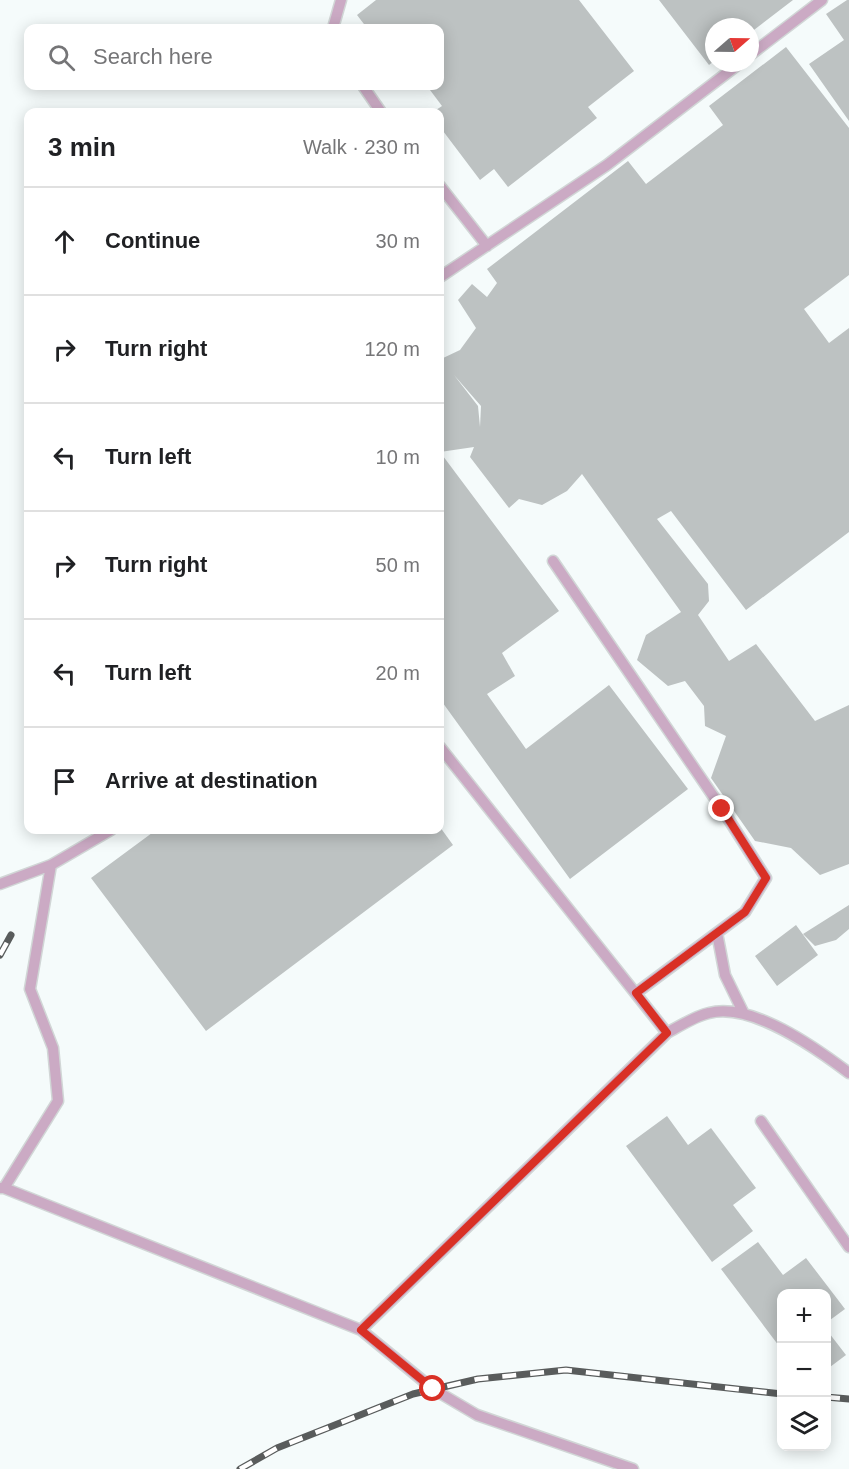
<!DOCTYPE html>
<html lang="en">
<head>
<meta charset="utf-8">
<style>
	:root { --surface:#fff; --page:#f6f6f6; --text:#202124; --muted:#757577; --line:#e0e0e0 }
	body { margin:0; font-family:Helvetica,sans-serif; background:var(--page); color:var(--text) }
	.controls { position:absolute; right:18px; bottom:18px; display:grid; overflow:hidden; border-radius:12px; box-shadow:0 3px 15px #0003 }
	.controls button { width:54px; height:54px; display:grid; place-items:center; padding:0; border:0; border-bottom:2px solid var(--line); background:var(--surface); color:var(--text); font:30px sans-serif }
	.compass { position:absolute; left:705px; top:18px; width:54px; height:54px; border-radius:50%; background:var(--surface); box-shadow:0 3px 15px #0003; rotate:70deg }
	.stop { position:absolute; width:18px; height:18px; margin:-14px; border:4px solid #d93025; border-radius:50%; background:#fff }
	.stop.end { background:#d93025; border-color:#fff; box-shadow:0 2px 6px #0008 }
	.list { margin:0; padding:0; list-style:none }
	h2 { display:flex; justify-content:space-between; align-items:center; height:78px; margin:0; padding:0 24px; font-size:26px }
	h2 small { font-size:20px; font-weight:400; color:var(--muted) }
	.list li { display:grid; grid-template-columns:39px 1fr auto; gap:18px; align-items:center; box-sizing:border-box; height:108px; padding:0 24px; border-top:2px solid var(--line) }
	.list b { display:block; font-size:22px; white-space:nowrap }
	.list em { font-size:20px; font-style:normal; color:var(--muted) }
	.icon { flex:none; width:33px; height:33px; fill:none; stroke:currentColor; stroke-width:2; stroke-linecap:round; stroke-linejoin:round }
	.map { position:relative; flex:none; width:849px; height:1469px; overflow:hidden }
	.search { position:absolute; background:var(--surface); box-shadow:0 3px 15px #0003; left:24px; top:24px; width:420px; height:66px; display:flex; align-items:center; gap:15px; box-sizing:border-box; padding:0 21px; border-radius:12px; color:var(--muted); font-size:22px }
	.panel { position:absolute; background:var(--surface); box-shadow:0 3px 15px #0003; left:24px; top:108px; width:420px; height:726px; border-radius:12px }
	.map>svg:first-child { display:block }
</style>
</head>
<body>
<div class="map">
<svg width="849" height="1469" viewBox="0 0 849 1469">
	<rect width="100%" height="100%" fill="#f5fbfb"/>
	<path fill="#bdc2c2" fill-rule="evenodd" d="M376 0H579L634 71 588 107 597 118 508 187 494 169 480 180 440 127V112H433L442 106 427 86H440V28H367L357 15Z
		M659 0H793L750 33V27H714V61L709 65Z
		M847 0H849V121L809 64 844 40 826 14Z
		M786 47 849 128V275L804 309 829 343 849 328V532L746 610 671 511 657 519 708 584 709 601 698 615 729 661 756 644 815 721 849 705V864L820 875 791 848 755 841 711 778 726 736 705 726 704 706 685 681 668 686 637 660 646 635 681 612 582 474 567 491 542 505 519 499 509 508 470 457 474 447 440 452V357L441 359 460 350 476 328 458 300 472 284 487 297 497 283 487 269 628 161 646 184 723 125 709 106ZM454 375 481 406 480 427 478 406Z
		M440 452 559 611 502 653 515 676 487 694 526 749 609 685 688 789 570 879 440 699Z
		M440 827 453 845 206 1031 91 878 156 830H440Z
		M849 905V929L836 940 815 946 803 934Z
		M796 925 818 955 777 986 755 956Z
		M667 1116 688 1145 711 1128 756 1188 733 1205 753 1231 712 1262 626 1146Z
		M758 1242 783 1275 806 1258 845 1309 826 1323V1294H782V1350L721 1269Z
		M826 1329 846 1355 826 1370Z"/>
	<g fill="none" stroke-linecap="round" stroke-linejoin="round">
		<g stroke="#d1d6d6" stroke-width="13">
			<path id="lane" d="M333 28 341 0
				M750 55 822 0
				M363 86 381 112
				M440 186 487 246
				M440 277 607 165 740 63
				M553 561 722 809 766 878 745 912 636 993
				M440 747 667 1033
				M0 884 51 865 111 830
				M717 933 725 975 744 1014
				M761 1121 849 1247
				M0 1188H4L58 1101 53 1048 30 989 51 865
				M4 1188 361 1330 433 1389 477 1415 633 1469
				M361 1330 667 1033C680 1026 695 1016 709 1013 752 1002 816 1048 849 1073"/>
		</g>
		<use href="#lane" stroke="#cbaac4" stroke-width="10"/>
		<g stroke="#595c5c" stroke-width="7">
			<path id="rail" d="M0 955 11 935
				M826 1397 849 1399
				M240 1469 277 1448 413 1394 478 1379 566 1370 782 1394"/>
		</g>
		<use href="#rail" stroke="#fff" stroke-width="4.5" stroke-dasharray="14" stroke-linecap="butt"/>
	</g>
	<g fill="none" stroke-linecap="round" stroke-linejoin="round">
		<path stroke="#d93025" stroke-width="8" d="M433 1389 361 1330 667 1033 636 993 745 912 766 878 722 809"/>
	</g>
</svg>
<div class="controls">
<button>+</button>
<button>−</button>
<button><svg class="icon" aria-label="layers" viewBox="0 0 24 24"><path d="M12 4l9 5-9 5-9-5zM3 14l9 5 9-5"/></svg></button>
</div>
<svg class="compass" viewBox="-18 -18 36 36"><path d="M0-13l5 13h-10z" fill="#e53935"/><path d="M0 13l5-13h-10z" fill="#757577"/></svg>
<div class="stop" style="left:433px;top:1389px"></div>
<div class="stop end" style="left:722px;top:809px"></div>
<div class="search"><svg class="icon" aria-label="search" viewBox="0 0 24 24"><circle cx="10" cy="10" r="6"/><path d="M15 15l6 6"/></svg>Search here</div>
<section class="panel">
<h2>3 min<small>Walk · 230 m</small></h2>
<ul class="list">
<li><svg class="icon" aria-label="ahead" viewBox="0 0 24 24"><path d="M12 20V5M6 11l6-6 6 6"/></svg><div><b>Continue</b></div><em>30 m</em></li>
<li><svg class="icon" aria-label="right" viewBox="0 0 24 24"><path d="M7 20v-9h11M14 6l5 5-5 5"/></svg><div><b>Turn right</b></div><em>120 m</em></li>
<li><svg class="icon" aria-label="left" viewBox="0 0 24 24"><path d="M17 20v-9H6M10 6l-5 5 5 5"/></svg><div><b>Turn left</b></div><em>10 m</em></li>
<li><svg class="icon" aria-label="right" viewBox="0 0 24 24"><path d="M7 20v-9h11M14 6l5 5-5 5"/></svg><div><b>Turn right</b></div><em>50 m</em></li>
<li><svg class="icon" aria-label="left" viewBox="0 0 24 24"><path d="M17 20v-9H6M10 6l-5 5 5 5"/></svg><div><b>Turn left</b></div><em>20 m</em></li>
<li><svg class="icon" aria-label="arrive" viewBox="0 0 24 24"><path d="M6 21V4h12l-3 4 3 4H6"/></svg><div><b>Arrive at destination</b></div></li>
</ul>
</section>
</div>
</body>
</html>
